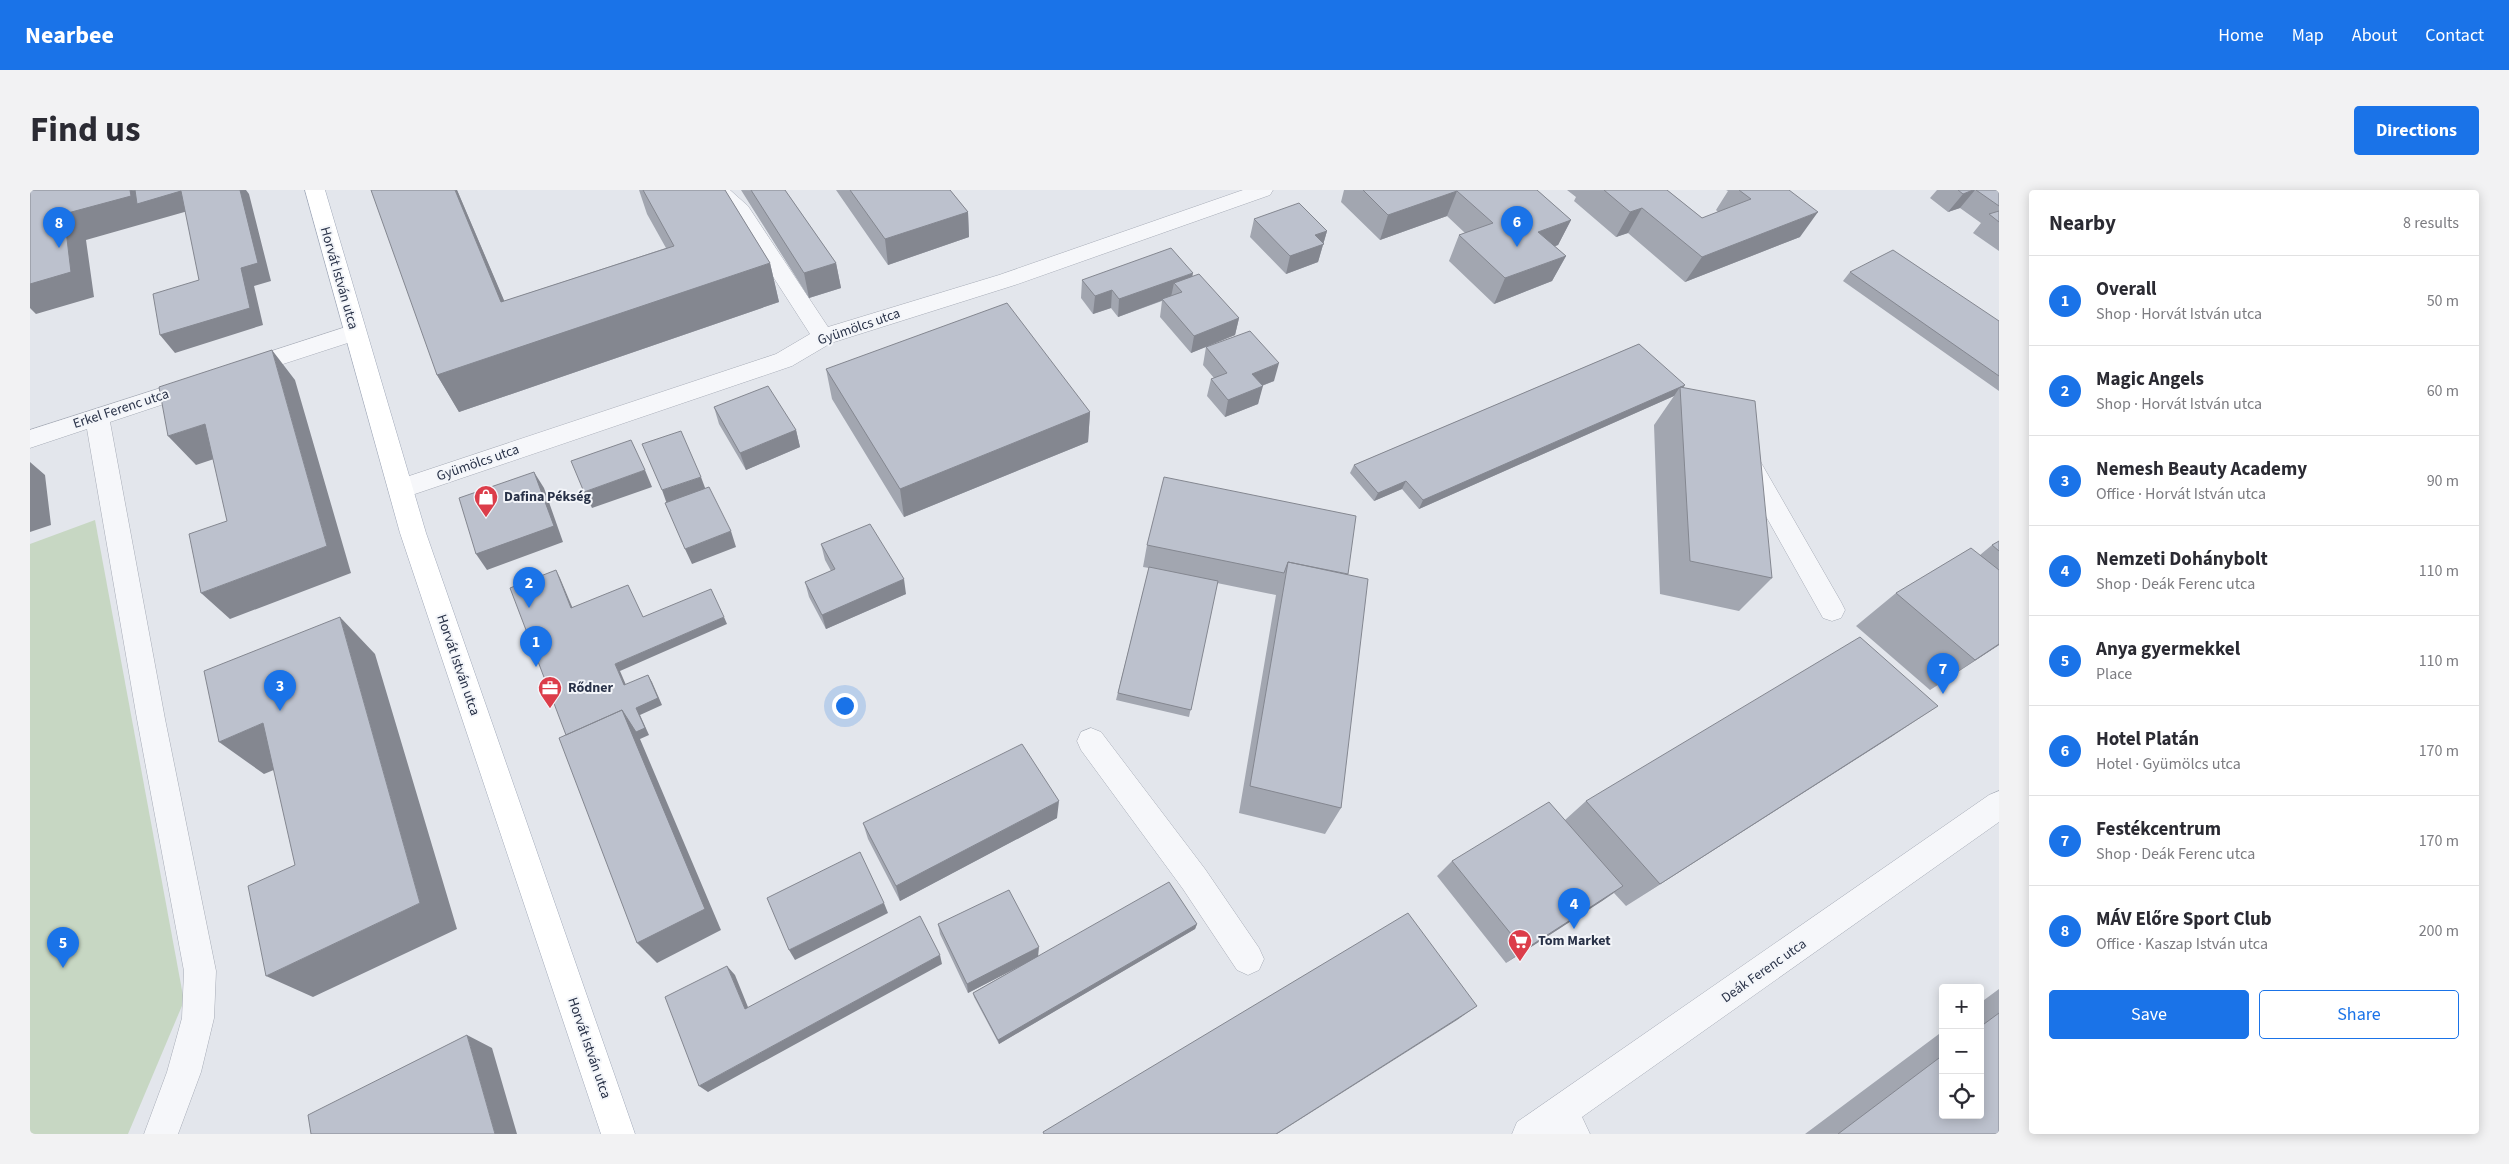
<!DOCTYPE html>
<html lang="en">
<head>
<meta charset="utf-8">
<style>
	:root { --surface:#fff; --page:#f2f2f3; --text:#2b2b33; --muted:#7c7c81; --line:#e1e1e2; --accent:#1a73e8 }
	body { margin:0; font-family:"Source Sans 3",sans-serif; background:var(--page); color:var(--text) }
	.controls { position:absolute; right:15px; bottom:15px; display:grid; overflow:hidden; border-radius:5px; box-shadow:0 2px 12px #0003 }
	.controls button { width:45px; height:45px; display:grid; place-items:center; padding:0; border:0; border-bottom:1px solid var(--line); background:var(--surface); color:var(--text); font:25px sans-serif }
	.you { position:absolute; left:814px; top:515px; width:18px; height:18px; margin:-12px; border:4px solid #fff; border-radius:50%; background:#1a73e8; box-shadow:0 0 0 8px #1a73e833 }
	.badge { display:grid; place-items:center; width:32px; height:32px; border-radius:50%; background:var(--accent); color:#fff; font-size:16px; font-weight:700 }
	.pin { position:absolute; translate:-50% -41px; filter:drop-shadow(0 1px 2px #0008) }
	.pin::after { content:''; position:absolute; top:26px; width:18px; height:15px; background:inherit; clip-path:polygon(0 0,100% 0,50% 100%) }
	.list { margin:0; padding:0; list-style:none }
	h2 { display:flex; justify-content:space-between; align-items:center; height:65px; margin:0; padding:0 20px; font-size:21px }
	h2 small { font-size:16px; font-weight:400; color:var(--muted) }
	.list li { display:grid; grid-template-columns:32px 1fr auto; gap:15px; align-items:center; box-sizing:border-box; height:90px; padding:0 20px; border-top:1px solid var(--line) }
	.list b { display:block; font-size:19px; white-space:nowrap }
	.list p { margin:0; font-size:16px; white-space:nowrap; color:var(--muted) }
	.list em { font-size:16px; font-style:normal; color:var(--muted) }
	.actions { display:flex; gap:10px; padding:15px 20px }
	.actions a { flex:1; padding:11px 0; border:1px solid var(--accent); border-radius:5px; text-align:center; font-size:18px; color:var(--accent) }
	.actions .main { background:var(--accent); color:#fff }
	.icon { flex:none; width:28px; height:28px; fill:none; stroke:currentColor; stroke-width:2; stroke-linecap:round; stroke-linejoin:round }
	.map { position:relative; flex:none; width:1969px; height:944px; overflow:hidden; border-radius:5px }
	header { display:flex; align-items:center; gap:30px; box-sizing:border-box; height:70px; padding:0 25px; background:var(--accent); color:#fff }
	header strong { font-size:24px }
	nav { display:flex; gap:28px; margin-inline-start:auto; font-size:18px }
	.intro { display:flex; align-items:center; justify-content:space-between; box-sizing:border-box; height:120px; padding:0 30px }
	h1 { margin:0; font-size:35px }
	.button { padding:12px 22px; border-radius:5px; background:var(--accent); color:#fff; font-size:18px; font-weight:700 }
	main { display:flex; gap:30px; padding:0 30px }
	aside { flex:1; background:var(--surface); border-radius:5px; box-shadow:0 2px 12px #0003 }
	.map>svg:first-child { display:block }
</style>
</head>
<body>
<header>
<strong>Nearbee</strong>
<nav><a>Home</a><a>Map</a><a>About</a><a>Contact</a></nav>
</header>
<div class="intro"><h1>Find us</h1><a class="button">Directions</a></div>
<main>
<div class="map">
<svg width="1969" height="944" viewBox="0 0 1969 944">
	<rect width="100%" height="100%" fill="#e3e6ec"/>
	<path fill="#c7d7c3" d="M65 330 154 811 98 944H0V354Z"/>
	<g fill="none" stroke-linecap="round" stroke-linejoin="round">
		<g stroke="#a7acb7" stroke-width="1">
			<path id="minor" d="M678 0H700L718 16 798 137 969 85 1213 0H1243L1240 5 985 95 801 153 762 176 379 306 370 309 361 306 358 299 361 292 746 164 780 144 704 26Z
				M325 134 333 136 336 142 333 148 213 187 205 185 201 179 205 173Z
				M165 187 173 189 177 195 173 201 80 232 135 529 186 781 184 828 171 882 148 944H114L137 882 152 828 154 781 107 529 57 239 0 258V240Z
				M1717 262 1726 264 1811 412 1815 420 1811 428 1802 431 1793 428 1705 271 1708 264Z
				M1061 538 1071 542 1175 679 1229 758 1234 769 1229 780 1218 785 1207 780 1153 699 1051 560 1047 551 1051 542Z
				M1969 601V632L1552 927 1560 944H1482L1487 932 1959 605Z"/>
		</g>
		<g stroke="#a1a9b9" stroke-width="1">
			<path id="major" d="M275 0H295L396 343 605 944H571L370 343Z"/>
		</g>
		<use href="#minor" fill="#f6f7fa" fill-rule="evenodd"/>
		<use href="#major" fill="#fff" fill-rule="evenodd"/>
	</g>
	<path fill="#a2a6b0" d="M427 0 474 111 636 58 617 24 609 0H695L740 73 749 112 429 222 407 185Z
		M711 0H755L806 73 811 98 779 108Z
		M806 0H920L938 22 939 47 858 75Z
		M1314 0H1507L1541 30 1528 55 1525 56 1536 66 1522 91 1464 114 1419 71 1429 45 1435 43 1417 26 1350 50 1311 12Z
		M1537 0H1637L1672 28 1688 22 1686 20 1698 1 1696 0H1759L1770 47 1655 92 1598 43 1586 47 1544 11 1546 7Z
		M1907 0H1969V61L1943 43 1951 33 1930 18 1918 22 1900 8Z
		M1224 29 1297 41 1288 72 1256 84 1220 47Z
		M1820 82 1969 131V201L1813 91Z
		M1162 87 1209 128 1205 145 1161 163 1130 127 1132 111 1088 127 1081 118 1063 124 1051 108 1052 90Z
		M1609 154 1653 198 1742 388 1709 421 1630 404 1624 235 1644 206 1389 319 1372 299 1344 311 1320 283 1324 275Z
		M1176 157 1244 191 1232 196 1228 214 1195 227 1177 206 1181 189 1184 188 1173 175Z
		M796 179 1060 222 1058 252 874 327 802 209Z
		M684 217 766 240 770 257 716 280 689 234Z
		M1969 351V455L1900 500 1826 436 1866 403 1950 365 1962 355Z
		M791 354 876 404 796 439 779 407 775 392 801 381 795 370Z
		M1117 355 1318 384 1311 618 1295 644 1209 623 1246 405 1187 393 1159 527 1086 510 1119 378 1113 377Z
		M1864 545 1596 716 1584 703 1572 711 1476 773 1407 686 1422 671 1535 630 1556 611Z
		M1027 628 870 711 838 649 833 633Z
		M908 734 1008 766 1167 734 1165 739 969 854 944 807 943 803 992 775 938 803 910 744Z
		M1969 799V944H1775L1913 841V925H1950V813Z"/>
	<path fill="#848790" d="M100 0 151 1 165 19 56 50 64 107 6 124 0 118V94L34 24Z
		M210 0H216L219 4 241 91 224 96 233 135 145 163 130 145 211 78Z
		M425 0H427L491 150 471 112Z
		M1943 0H1945L1930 18 1918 22 1933 4Z
		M1427 1 1417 26 1350 50 1358 25Z
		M1612 18 1598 43 1586 47 1600 22Z
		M938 22 939 47 858 75 855 49Z
		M1788 22 1770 47 1655 92 1672 67Z
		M1541 30 1528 55 1496 67 1508 42Z
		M1297 41 1288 72 1256 84 1260 66 1285 45Z
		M1536 66 1522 91 1464 114 1475 88Z
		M740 73 749 112 429 222 407 185Z
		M806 73 811 98 779 108 774 83Z
		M1163 83 1160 100 1152 102 1144 93 1141 107 1088 127 1089 109Z
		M1082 100 1081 118 1063 124 1065 106Z
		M1209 128 1205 145 1161 163 1164 146Z
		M242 160 265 190 321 383 200 429 171 403 297 356Z
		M1249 173 1244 191 1218 201 1222 184Z
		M1655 195 1651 201 1650 197 1644 206 1389 319 1393 310Z
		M1233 196 1228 214 1195 227 1198 210Z
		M1060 222 1058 252 874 327 870 299Z
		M175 234 202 263 166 275 138 246Z
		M766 240 770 257 716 280 710 263Z
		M0 272 15 285 21 335 0 342Z
		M615 280 622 297 562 318 554 302Z
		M504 282 514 298 533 352 457 380 446 364Z
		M671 287 677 303 638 317 632 300Z
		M1376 291 1372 299 1344 311 1348 303Z
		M701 341 706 357 662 374 655 359Z
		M526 380 530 388 546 426 541 418Z
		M874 389 876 404 796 439 792 425Z
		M310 427 345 464 427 739 283 807 236 786 390 713Z
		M694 427 697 434 590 481 599 502 594 495 585 474Z
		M1969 454V455L1900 500Z
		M618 485 622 492 632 515 610 525 619 545 610 549 691 740 627 773 607 753 592 520 606 518Z
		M1908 516 1864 545 1596 716 1630 694Z
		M233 533 275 567 234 584 189 552Z
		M1029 611 1027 628 870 711 866 696Z
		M1593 696 1572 711 1476 773 1494 760Z
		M854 713 858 723 765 770 759 760Z
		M1167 734 1165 739 969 854 968 850Z
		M1009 757 1008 767 938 803 937 794Z
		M910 765 912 774 678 902 669 896Z
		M697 776 705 785 722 827 715 819Z
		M1447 816 1427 830 1247 944H1246Z
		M437 845 462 858 487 944H465Z"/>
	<path fill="#bcc1cd" stroke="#848790" d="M0 0H100L101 6 34 24 41 82 0 94Z
		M105 0H210L228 73 211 78 220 118 130 145 123 104 169 90 151 1 107 14Z
		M341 0H425L471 112 644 56 613 0H695L740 73 407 185Z
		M721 0H755L806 73 774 83Z
		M820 0H920L938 22 855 49Z
		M1333 0H1507L1541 30 1508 42 1536 66 1475 88 1429 45 1463 33 1427 1 1358 25Z
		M1574 0H1637L1672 28 1721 9 1709 0H1759L1788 22 1672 67 1612 18 1600 22Z
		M1928 0H1943L1933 4Z
		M1946 0H1969V16Z
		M1269 13 1297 41 1285 45 1294 54 1260 66 1224 29Z
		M1969 21V32L1959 24Z
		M1141 58 1163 83 1089 109 1082 100 1065 106 1052 90Z
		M1863 60 1969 131V186L1820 82Z
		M1169 84 1209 128 1164 146 1132 109 1152 102 1144 93Z
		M977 113 1060 222 870 299 796 179Z
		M1220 141 1249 173 1222 184 1233 196 1198 210 1181 189 1197 183 1176 157Z
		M1609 154 1655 195 1393 310 1376 291 1348 303 1324 275Z
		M242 160 297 356 171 403 159 344 197 331 175 234 138 246 129 197Z
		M738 196 766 240 710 263 684 217Z
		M1650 197 1725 211 1742 388 1660 371Z
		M651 241 671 287 632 300 612 254Z
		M601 250 615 280 554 302 541 271Z
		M504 282 524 336 446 364 429 308Z
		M1134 287 1326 326 1318 384 1258 372 1254 383 1117 355Z
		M679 297 701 341 655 359 635 313Z
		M840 334 874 389 792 425 775 392 805 379 791 354Z
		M1969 351V361L1962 355Z
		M1941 358 1969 380V454L1945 470 1866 403Z
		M1258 372 1338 389 1311 618 1220 596Z
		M1119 377 1188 391 1161 520 1088 503Z
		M526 380 541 418 598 395 613 427 681 399 694 427 585 474 594 495 618 485 628 508 606 518 615 538 606 542 592 520 536 545 480 398Z
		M310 427 390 713 236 786 218 696 265 675 233 533 189 552 174 481Z
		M1830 447 1908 516 1630 694 1556 611Z
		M592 520 675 719 607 753 529 548Z
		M992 554 1029 611 866 696 833 633Z
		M1519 612 1593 696 1494 760 1422 671Z
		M830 662 854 713 759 760 737 708Z
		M1139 692 1167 734 968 850 943 803Z
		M979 700 1009 757 937 794 908 734Z
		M1378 723 1447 816 1246 944H1014L1013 942Z
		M890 726 910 765 669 896 635 807 697 776 715 819Z
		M1969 823V944H1808L1913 865V925H1950V837Z
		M437 845 465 944H281L278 925Z"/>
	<defs>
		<g id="shop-pin" transform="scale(1.25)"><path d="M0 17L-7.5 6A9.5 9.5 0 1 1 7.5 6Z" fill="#dc3d4a" stroke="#f3f5f9"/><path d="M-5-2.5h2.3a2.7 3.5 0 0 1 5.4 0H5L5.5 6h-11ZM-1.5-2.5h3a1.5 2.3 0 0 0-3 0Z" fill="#fff"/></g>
		<g id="office-pin" transform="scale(1.25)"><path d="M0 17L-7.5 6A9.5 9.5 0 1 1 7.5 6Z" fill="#dc3d4a" stroke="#f3f5f9"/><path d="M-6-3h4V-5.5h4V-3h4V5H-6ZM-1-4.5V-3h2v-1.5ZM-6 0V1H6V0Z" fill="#fff"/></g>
		<g id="supermarket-pin" transform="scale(1.25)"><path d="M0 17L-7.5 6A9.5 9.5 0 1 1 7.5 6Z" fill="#dc3d4a" stroke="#f3f5f9"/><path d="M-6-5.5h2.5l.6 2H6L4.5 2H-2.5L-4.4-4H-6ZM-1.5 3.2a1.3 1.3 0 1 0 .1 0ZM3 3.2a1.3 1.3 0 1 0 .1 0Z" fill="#fff"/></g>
	</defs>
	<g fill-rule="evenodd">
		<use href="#shop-pin" x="456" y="307"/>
		<use href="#office-pin" x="520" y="498"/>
		<use href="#supermarket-pin" x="1490" y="751"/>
	</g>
	<g text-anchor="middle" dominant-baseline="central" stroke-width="4" stroke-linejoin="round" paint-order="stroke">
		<g font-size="14" fill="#283147" stroke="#f3f5f9">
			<text transform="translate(309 88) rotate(74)">Horvát István utca</text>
			<text transform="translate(829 137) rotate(-19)">Gyümölcs utca</text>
			<text transform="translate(91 219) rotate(-18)">Erkel Ferenc utca</text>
			<text transform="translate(448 273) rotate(-19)">Gyümölcs utca</text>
			<text transform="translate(428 475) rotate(71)">Horvát István utca</text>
			<text transform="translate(1734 781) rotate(-35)">Deák Ferenc utca</text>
			<text transform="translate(559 858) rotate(71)">Horvát István utca</text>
		</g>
		<g font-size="14" font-weight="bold" fill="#283147" stroke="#f3f5f9" text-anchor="start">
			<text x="474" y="307">Dafina Pékség</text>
			<text x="538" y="498">Rődner</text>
			<text x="1508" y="751">Tom Market</text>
		</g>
	</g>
</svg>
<div class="controls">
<button>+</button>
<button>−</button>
<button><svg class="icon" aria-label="locate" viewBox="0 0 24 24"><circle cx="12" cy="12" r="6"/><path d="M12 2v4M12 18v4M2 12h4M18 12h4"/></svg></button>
</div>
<div class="you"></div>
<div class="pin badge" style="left:506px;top:477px">1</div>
<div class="pin badge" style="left:499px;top:418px">2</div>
<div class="pin badge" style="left:250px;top:521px">3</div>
<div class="pin badge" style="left:1544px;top:739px">4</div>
<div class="pin badge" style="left:33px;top:778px">5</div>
<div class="pin badge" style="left:1487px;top:57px">6</div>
<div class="pin badge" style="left:1913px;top:504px">7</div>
<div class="pin badge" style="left:29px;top:58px">8</div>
</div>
<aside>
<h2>Nearby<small>8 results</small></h2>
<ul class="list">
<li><span class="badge">1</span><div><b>Overall</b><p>Shop · Horvát István utca</p></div><em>50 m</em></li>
<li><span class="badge">2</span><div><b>Magic Angels</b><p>Shop · Horvát István utca</p></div><em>60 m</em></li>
<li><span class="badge">3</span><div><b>Nemesh Beauty Academy</b><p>Office · Horvát István utca</p></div><em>90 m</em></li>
<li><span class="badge">4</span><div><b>Nemzeti Dohánybolt</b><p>Shop · Deák Ferenc utca</p></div><em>110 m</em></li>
<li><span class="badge">5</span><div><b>Anya gyermekkel</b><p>Place</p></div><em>110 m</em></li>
<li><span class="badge">6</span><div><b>Hotel Platán</b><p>Hotel · Gyümölcs utca</p></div><em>170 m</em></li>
<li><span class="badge">7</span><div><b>Festékcentrum</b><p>Shop · Deák Ferenc utca</p></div><em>170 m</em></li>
<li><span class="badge">8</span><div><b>MÁV Előre Sport Club</b><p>Office · Kaszap István utca</p></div><em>200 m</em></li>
</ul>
<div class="actions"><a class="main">Save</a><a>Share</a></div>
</aside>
</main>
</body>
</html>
